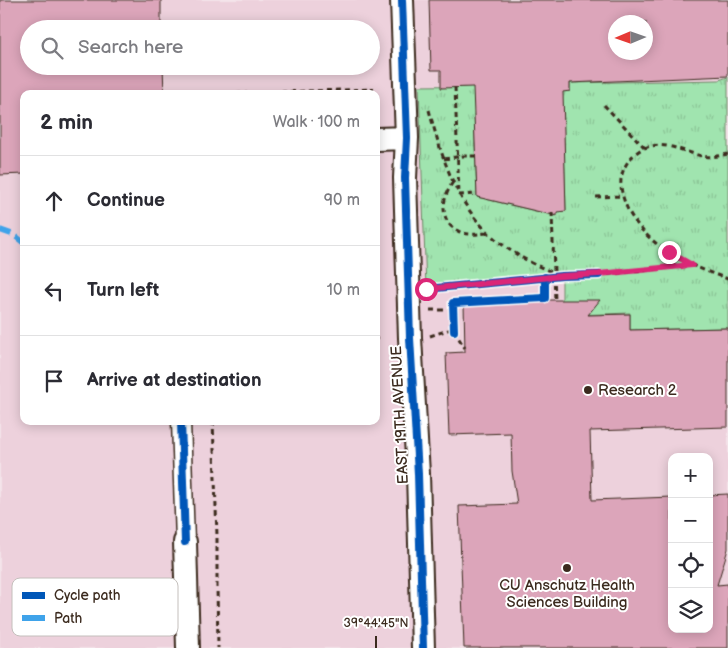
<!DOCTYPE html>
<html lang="en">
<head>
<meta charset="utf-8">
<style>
	:root { --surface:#fff; --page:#f7f7f7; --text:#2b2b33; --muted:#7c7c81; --line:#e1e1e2 }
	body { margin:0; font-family:"Balsamiq Sans",sans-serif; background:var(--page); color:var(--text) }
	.controls { position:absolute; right:15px; bottom:15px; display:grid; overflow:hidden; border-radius:10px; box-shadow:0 2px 12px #0003 }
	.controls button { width:45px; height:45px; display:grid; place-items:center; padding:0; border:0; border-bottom:1px solid var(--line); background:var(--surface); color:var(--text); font:25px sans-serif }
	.compass { position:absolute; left:608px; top:15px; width:45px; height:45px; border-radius:50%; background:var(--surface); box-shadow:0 2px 12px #0003; rotate:268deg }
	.stop { position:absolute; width:15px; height:15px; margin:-11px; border:4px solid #db2777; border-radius:50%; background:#fff }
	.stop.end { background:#db2777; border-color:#fff; box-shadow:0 1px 5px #0008 }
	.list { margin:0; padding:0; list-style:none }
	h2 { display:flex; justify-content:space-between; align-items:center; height:65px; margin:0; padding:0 20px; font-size:21px }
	h2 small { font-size:16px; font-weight:400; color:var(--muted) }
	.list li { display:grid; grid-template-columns:32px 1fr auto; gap:15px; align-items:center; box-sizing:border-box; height:90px; padding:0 20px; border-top:1px solid var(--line) }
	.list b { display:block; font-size:19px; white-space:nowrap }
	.list em { font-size:16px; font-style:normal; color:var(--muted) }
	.icon { flex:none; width:28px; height:28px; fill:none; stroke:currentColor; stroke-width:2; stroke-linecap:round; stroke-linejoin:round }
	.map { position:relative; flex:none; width:728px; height:648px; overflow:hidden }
	.search { position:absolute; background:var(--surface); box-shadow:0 2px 12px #0003; left:20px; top:20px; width:360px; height:55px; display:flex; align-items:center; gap:12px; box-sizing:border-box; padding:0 18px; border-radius:28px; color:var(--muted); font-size:19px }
	.panel { position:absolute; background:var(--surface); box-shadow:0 2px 12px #0003; left:20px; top:90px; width:360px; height:335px; border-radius:10px }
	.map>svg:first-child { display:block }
</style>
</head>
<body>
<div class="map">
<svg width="728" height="648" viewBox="0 0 728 648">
	<defs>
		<pattern id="grass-tufts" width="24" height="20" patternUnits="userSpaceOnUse" patternTransform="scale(1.25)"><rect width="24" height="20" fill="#a0e4af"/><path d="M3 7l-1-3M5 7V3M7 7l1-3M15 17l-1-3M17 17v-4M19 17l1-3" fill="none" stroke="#8bc496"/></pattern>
	</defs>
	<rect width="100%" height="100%" fill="#f4e4ea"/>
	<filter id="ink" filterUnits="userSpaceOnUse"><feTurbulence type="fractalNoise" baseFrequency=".02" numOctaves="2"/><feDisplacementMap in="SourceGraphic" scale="10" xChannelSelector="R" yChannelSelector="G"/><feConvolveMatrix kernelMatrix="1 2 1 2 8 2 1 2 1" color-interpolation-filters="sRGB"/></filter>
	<g filter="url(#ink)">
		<path fill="#edd1dc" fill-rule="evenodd" d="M0 0H728V648H0ZM616 22H646V52H616ZM29 29H371V66H29ZM24 94H376V421H24ZM672 457H709V629H672Z"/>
		<path fill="url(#grass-tufts)" stroke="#6e8766" d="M728 77V328L630 330V313L575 315 562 300V276L426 289 419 86 506 85 474 114 477 197 540 212 566 211 563 111 554 92 570 91V83L719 80Z"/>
		<path fill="#dca5ba" stroke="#3b2a1e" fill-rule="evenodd" d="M0 0H161V29H29V66H163L164 94H24V174L0 175Z
			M429 0H728V76L570 83V91L563 92 566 211 557 212V216L477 197 473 87 441 88V70H431ZM616 22H646V52H616Z
			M550 300H600L588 315 630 314V330L728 328V427L590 431 592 500 672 497V629H709V495L728 494V549L717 585 728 584V648H464L459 506 517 504 512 471 511 433 449 435 446 353 465 352 464 303Z"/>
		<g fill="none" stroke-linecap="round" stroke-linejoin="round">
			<g stroke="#3b2a1e" stroke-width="21">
				<path id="pedestrian" d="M181 421 185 542"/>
			</g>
			<g stroke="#3b2a1e" stroke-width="26">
				<path id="minor" d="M402 0 407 138 405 178 410 338 418 474 423 648
					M376 139 407 138
					M185 542 188 648"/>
			</g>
			<path stroke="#3b2a1e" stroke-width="3" stroke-dasharray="5 4" stroke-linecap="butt" d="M455 87 459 195 477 194
				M218 94 374 89
				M604 105 645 148
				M429 110C452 196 474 243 562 276
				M728 154C719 156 710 158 702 156 682 152 664 139 642 149 631 155 623 166 621 179 620 190 624 202 629 212 650 249 690 266 728 279
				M444 159 463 156H476
				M453 182C441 199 438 225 463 233 470 235 479 234 487 233
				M596 197 623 196
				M599 275 691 265
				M430 310H453
				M454 331 465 348
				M430 336 454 328
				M376 339H378
				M213 421 217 536V585L218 648
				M366 625 383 624"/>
			<use href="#pedestrian" stroke="#fff" stroke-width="18"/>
			<use href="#minor" stroke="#fff" stroke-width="22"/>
			<path stroke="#3b2a1e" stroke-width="3" stroke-dasharray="5 4" stroke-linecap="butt" d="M552 212 555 301"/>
			<path stroke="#3fa3ea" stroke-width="6" stroke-dasharray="12 6" stroke-linecap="butt" d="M0 230 14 235 24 243"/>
			<g stroke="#fff" stroke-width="11">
				<path id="cycleway" d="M402 0 407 138 405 178 410 338 418 474 423 648
					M426 289 562 276 599 275
					M454 331 453 303 545 298V277
					M181 421 185 542"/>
			</g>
			<use href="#cycleway" stroke="#0057b8" stroke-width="8"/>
		</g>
	</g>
	<g fill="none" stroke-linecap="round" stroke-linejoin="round" filter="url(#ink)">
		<path stroke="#db2777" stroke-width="6" d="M426 289 562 276 599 274 692 265 669 252"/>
	</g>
	<path fill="none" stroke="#3b2a1e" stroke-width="2" d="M376 636V648"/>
	<g fill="#3b2a1e" stroke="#fff" stroke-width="2">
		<circle cx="588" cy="390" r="5"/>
		<circle cx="567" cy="568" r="5"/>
	</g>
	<g text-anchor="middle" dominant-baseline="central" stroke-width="4" stroke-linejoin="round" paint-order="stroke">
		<g font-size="15" fill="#3b2a1e" stroke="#fff" text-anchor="start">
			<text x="598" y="390">Research 2</text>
			<text x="567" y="585" text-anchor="middle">CU Anschutz Health<tspan x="567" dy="17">Sciences Building</tspan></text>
		</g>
		<g font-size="15" fill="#3b2a1e" stroke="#fff">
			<text transform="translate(400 415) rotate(-93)">EAST 19TH AVENUE</text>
		</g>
	</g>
	<rect x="12" y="578" width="166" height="58" rx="8" fill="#fff" stroke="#c4bfbc" stroke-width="1"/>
	<rect x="22" y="592" width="23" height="7" fill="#0057b8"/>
	<rect x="22" y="615" width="23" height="6" fill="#3fa3ea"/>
	<g font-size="14" fill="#3b2a1e">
		<text x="54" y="600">Cycle path</text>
		<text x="54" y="623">Path</text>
	</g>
	<g font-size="12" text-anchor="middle" fill="#3b2a1e" stroke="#fff" stroke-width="4" stroke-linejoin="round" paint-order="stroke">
		<text x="376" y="627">39°44'45"N</text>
	</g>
</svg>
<div class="controls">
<button>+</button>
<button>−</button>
<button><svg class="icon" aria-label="locate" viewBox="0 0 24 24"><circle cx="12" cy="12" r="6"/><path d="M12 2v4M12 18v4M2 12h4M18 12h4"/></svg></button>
<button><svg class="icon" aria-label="layers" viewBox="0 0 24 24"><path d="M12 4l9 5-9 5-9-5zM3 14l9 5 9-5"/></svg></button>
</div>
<svg class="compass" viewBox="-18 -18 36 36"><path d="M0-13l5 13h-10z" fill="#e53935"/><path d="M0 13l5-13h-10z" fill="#7c7c81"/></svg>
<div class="stop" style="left:426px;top:289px"></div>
<div class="stop end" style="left:669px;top:252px"></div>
<div class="search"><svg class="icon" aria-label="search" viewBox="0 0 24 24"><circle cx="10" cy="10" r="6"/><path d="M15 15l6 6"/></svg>Search here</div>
<section class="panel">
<h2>2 min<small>Walk · 100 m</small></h2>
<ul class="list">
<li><svg class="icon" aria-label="ahead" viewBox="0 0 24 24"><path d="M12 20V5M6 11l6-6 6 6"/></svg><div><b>Continue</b></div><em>90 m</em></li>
<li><svg class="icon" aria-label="left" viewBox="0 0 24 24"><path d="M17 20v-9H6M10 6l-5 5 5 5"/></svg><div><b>Turn left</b></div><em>10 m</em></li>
<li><svg class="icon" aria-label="arrive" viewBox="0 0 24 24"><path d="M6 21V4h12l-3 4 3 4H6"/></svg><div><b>Arrive at destination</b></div></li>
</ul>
</section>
</div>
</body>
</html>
